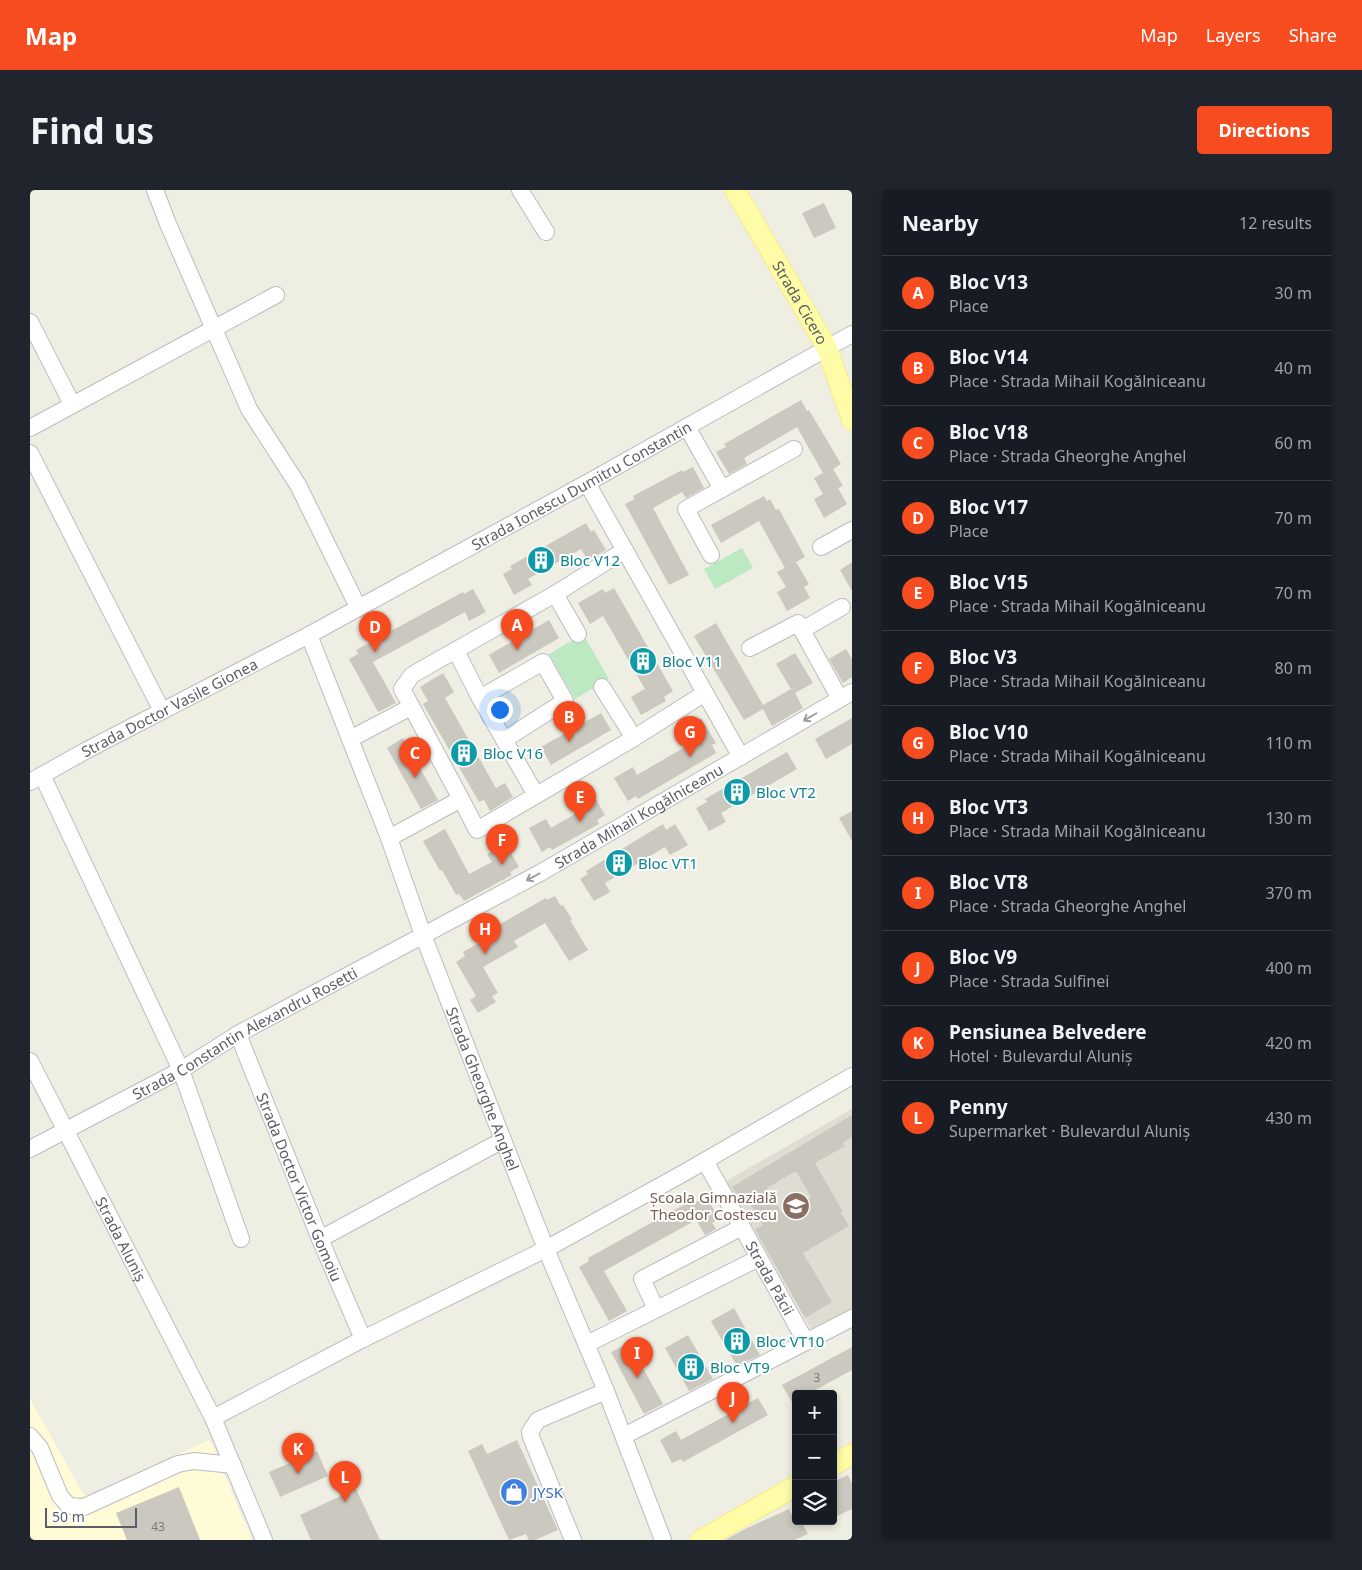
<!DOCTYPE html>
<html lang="en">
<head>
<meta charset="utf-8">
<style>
	:root { --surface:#171b24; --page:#20242c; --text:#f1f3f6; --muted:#9ea1a6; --line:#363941; --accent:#f74c20 }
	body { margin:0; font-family:"Noto Sans",sans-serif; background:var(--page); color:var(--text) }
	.controls { position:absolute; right:15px; bottom:15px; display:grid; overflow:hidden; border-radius:5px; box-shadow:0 2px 8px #0003 }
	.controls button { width:45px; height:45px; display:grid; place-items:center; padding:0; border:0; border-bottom:1px solid var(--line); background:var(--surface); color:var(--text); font:25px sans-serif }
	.scale { position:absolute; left:15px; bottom:12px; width:92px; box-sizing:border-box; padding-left:5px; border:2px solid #5b5e64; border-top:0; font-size:14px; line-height:18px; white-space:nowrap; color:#5b5e64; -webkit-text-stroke:4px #fff; paint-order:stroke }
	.you { position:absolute; left:469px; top:519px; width:18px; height:18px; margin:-12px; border:4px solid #fff; border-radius:50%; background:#1a73e8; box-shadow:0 0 0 8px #1a73e833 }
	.badge { display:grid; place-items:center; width:32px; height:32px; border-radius:50%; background:var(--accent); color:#fff; font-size:16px; font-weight:700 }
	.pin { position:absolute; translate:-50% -41px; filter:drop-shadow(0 1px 2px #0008) }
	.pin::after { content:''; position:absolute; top:26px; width:18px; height:15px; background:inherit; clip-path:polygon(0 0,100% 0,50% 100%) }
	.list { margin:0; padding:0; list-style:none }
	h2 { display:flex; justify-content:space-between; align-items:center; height:65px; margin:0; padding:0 20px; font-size:21px }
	h2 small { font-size:16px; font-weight:400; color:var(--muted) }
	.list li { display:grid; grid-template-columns:32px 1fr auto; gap:15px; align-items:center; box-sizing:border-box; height:75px; padding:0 20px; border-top:1px solid var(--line) }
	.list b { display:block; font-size:19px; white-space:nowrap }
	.list p { margin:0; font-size:16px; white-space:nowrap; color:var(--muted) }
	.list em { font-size:16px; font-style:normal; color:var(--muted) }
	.icon { flex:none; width:28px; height:28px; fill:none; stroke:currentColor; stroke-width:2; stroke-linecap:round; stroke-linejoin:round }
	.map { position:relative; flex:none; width:822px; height:1350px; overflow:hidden; border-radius:5px }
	header { display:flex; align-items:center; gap:30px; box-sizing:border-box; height:70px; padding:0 25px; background:var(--accent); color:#fff }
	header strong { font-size:24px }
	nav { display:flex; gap:28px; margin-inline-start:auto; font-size:18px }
	.intro { display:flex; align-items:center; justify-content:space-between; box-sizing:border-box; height:120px; padding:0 30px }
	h1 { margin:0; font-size:35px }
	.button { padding:12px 22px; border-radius:5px; background:var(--accent); color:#fff; font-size:18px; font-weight:700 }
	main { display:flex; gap:30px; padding:0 30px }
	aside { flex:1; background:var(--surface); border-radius:5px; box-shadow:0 2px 8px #0003 }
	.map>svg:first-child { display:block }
</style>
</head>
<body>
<header>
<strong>Map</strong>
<nav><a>Map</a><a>Layers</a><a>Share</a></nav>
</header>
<div class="intro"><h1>Find us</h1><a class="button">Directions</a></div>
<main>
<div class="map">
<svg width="822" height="1350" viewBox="0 0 822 1350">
	<rect width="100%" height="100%" fill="#efeee2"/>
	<path fill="#fffbd7" d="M0 1209 55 1307 180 1250 222 1350H0Z"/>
	<path fill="#dfddd1" d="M822 919V1121L783 1143 696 991Z"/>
	<path fill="#bce9c2" d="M712 358 723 378 685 399 674 379Z
		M553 444 579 489 545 509 519 464Z"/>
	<path fill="#cac8bf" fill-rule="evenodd" d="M794 13 806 38 784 48 772 23Z
		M771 210 777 221 779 220 811 274 803 279 813 296 808 298 817 314 794 328 784 309 793 304 784 288 793 283 767 237 714 268 717 274 699 284 686 262 696 257 694 254Z
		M663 277 674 298 656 308 652 302 623 318 659 385 639 395 595 314 605 309 603 306 652 280 653 282Z
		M734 306 737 311 740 309 746 320 749 319 775 367 766 372 779 394 774 397 780 408 757 421 747 402 756 397 747 382 755 378 729 331 691 353 681 335Z
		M556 333 561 342 564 340 576 360 558 371 551 359 498 389 502 395 484 405 473 384 482 379 480 376Z
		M822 372V401L810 380Z
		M584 398 643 501 634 507 636 511 611 525 601 507 615 499 573 426 560 434 548 413 573 399 575 403Z
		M443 399 456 422 439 431 435 422 343 472 366 513 348 522 319 469 328 464 326 460 433 402 434 404Z
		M519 430 529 448 469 483 459 465Z
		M686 433 733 515 761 499 746 474 765 463 783 493 765 503 773 518 742 536 733 519 714 530 664 446Z
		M816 459 822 469V487L813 493 799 469Z
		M413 483 424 502 415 508 466 598 475 593 483 607 460 621 454 610 449 612 393 514 398 511 390 497Z
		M571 523 581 540 521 575 511 557Z
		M671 528 686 553 682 555 686 563 608 609 606 606 598 611 584 588 603 577 607 585 660 554 652 540Z
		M822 528V554L796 569 785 549Z
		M373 548 408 610 391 619 357 558Z
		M757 562 767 579 691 623 696 632 679 641 666 618 677 612 675 609Z
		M557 594 575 625 567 630 569 634 522 660 520 657 512 662 499 638 516 629 521 638 550 621 546 612 551 609 546 601Z
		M822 621V651L809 628Z
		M633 634 636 640 645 634 658 655 640 665 635 657 575 693 580 702 564 711 550 689 558 684 556 681Z
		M415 639 439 684 462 672 457 664 476 654 489 677 480 682 482 685 434 711 429 704 426 705 412 680 410 681 393 651Z
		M525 706 531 716 533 715 542 729 540 730 558 760 539 771 515 733 484 751 488 757 453 777 468 803 462 806 466 812 448 823 440 810 446 806 426 772 435 766 433 762 468 742 465 737 516 708 517 710Z
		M822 925V947L813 953 815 956 785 973 813 1022 811 1023 819 1036 773 1063 802 1112 775 1128 725 1039 733 1035 717 1009 712 1012 702 997ZM766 981 781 1007 752 1023 737 998Z
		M676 1006 689 1029 682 1033 686 1039 675 1045 666 1030 574 1081 597 1121 579 1131 549 1077 559 1071 558 1068 664 1009 666 1012Z
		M704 1118 730 1165 707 1176 681 1131Z
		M658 1145 683 1189 659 1201 635 1158Z
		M599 1153 633 1214 614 1224 581 1162Z
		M822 1157V1180L778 1204H766V1219L752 1195Z
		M728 1208 738 1225 653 1272 651 1269 642 1273 630 1250 646 1241 651 1250Z
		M487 1250 528 1340 505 1350H499L496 1344 479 1350 438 1261 452 1254 457 1264Z
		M287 1261 298 1286 250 1307 239 1282Z
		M818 1285 822 1294V1319L803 1328V1292Z
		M149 1297 170 1350H97L86 1323Z
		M326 1299 350 1350H281L270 1325Z
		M759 1319 766 1334 772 1332 778 1344 765 1350H695L715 1339Z"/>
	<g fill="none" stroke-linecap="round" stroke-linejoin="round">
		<g stroke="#babcc2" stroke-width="18">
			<g id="minor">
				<path d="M125 0 138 34 219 219 268 295 328 417"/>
				<path d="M490 0 516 42"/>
				<path d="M0 132 42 214"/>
				<path d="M657 237 692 299"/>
				<path d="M0 238 246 105"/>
				<path d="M0 263 132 521"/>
				<path d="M557 293 711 567"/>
				<path d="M791 357 822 340"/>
				<path d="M681 365 656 319 764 259"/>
				<path d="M525 404 548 444"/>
				<path d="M772 440 812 417"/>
				<path id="s1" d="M279 445 359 648 393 745 473 950 516 1059 576 1201 633 1350"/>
				<path d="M720 458 768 433 810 509"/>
				<path d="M426 461 450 508 506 605"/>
				<path d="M572 497 604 548"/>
				<path d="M450 508 513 472 535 511 474 550"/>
				<path d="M320 549 381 517"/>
				<path d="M12 585 151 880 211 1049"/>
				<path id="s2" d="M0 592 55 561 279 445 557 293 822 144"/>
				<path d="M431 609 372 499 382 485 525 404 595 360"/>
				<path d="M359 648 431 609 447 640 604 548 675 503"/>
				<path id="s3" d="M208 844 290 1049 333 1149"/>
				<path id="s4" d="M0 871 183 1228 234 1350"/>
				<path id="s5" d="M0 959 151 880 208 844 510 683 822 502"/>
				<path id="s6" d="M675 971 776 1152"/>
				<path d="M290 1049 473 950"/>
				<path d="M626 1119 612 1089 712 1037"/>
				<path d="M557 1154 729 1068"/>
				<path d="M183 1228 333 1149 516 1059 652 984 822 886"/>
				<path d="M0 1246 10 1258 30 1306 39 1316 54 1317 148 1274 164 1271 203 1275"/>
				<path d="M594 1246 822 1128"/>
				<path d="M543 1350 501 1247 500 1242 508 1230 576 1201"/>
			</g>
		</g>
		<g stroke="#fde24d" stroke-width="21">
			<g id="major">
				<path id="s7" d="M705 0 797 158 822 230"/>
				<path d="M803 1275 822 1264"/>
				<path d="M671 1350 766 1296"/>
			</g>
		</g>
		<use href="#minor" stroke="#fff" stroke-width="16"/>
		<use href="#major" stroke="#fffca7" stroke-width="20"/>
	</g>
	<defs><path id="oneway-shaft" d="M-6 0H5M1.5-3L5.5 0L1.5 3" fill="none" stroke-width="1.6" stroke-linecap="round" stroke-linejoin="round" transform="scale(1.25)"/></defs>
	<g stroke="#9d9ea2">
		<use href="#oneway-shaft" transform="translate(780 527) rotate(150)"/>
		<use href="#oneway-shaft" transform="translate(503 687) rotate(152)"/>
	</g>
	<defs>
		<g id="building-disc" transform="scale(1.4375)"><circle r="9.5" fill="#0f9aa8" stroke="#fff"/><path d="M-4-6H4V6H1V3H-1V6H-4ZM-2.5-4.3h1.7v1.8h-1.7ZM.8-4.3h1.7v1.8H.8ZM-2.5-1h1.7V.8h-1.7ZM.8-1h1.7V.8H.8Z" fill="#fff"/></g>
		<g id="school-disc" transform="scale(1.4375)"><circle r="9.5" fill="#8d6e63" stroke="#fff"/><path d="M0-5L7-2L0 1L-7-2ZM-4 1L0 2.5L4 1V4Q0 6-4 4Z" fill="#fff"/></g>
		<g id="shop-disc" transform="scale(1.4375)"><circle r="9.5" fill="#3f7fe0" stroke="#fff"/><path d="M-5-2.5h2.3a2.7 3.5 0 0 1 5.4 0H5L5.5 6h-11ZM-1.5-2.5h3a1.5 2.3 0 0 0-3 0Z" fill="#fff"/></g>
	</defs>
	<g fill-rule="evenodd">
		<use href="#building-disc" x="511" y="370"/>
		<use href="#building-disc" x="613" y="471"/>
		<use href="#building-disc" x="434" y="563"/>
		<use href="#building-disc" x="707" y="602"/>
		<use href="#building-disc" x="589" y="673"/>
		<use href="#school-disc" x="766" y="1016"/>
		<use href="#building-disc" x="707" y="1151"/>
		<use href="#building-disc" x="661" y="1177"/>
		<use href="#shop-disc" x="484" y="1302"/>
	</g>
	<g text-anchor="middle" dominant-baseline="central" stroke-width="4" stroke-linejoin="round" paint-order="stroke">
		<g font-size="12" fill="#77787b">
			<text x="787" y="1187">3</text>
			<text x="128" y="1336">43</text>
		</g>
		<g font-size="15" fill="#5b5e64" stroke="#fff">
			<text stroke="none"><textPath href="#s7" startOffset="130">Strada Cicero</textPath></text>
			<text stroke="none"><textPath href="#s2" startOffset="626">Strada Ionescu Dumitru Constantin</textPath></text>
			<text stroke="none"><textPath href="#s2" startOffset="158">Strada Doctor Vasile Gionea</textPath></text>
			<text stroke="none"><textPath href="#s5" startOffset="694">Strada Mihail Kogălniceanu</textPath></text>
			<text stroke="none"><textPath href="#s5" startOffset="244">Strada Constantin Alexandru Rosetti</textPath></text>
			<text stroke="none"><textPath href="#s1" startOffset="486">Strada Gheorghe Anghel</textPath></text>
			<text stroke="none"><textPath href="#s3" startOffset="165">Strada Doctor Victor Gomoiu</textPath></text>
			<text stroke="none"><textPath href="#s4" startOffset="200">Strada Aluniș</textPath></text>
			<text stroke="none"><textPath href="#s6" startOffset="134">Strada Păcii</textPath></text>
		</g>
		<g font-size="15" fill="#0d838f" stroke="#fff" text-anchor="start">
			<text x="530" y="370">Bloc V12</text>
			<text x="632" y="471">Bloc V11</text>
			<text x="453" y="563">Bloc V16</text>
			<text x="726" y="602">Bloc VT2</text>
			<text x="608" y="673">Bloc VT1</text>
			<text x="726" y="1151">Bloc VT10</text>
			<text x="680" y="1177">Bloc VT9</text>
		</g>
		<g font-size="15" fill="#785e54" stroke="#fff" text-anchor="end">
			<text x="747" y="1007">Școala Gimnazială<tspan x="747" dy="17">Theodor Costescu</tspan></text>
		</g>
		<g font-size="15" fill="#366cbe" stroke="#fff" text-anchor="start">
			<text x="503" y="1302">JYSK</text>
		</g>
	</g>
</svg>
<div class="controls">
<button>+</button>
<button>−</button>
<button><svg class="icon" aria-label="layers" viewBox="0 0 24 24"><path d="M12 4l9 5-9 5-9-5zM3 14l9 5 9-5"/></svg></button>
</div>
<div class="scale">50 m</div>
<div class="you"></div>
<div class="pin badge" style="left:487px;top:460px">A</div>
<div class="pin badge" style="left:539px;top:552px">B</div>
<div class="pin badge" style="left:385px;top:588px">C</div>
<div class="pin badge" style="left:345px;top:462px">D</div>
<div class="pin badge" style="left:550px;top:632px">E</div>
<div class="pin badge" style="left:472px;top:675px">F</div>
<div class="pin badge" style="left:660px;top:567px">G</div>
<div class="pin badge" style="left:455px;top:764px">H</div>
<div class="pin badge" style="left:607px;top:1188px">I</div>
<div class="pin badge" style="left:703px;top:1233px">J</div>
<div class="pin badge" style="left:268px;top:1284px">K</div>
<div class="pin badge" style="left:315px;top:1312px">L</div>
</div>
<aside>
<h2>Nearby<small>12 results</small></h2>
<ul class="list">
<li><span class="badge">A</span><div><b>Bloc V13</b><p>Place</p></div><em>30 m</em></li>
<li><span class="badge">B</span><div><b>Bloc V14</b><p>Place · Strada Mihail Kogălniceanu</p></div><em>40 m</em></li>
<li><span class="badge">C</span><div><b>Bloc V18</b><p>Place · Strada Gheorghe Anghel</p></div><em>60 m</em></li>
<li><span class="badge">D</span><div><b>Bloc V17</b><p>Place</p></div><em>70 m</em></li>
<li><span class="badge">E</span><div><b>Bloc V15</b><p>Place · Strada Mihail Kogălniceanu</p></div><em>70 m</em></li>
<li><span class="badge">F</span><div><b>Bloc V3</b><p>Place · Strada Mihail Kogălniceanu</p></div><em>80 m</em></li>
<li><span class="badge">G</span><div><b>Bloc V10</b><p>Place · Strada Mihail Kogălniceanu</p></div><em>110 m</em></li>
<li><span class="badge">H</span><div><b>Bloc VT3</b><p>Place · Strada Mihail Kogălniceanu</p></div><em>130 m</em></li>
<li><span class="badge">I</span><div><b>Bloc VT8</b><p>Place · Strada Gheorghe Anghel</p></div><em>370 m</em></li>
<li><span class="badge">J</span><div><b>Bloc V9</b><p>Place · Strada Sulfinei</p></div><em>400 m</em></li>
<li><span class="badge">K</span><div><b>Pensiunea Belvedere</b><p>Hotel · Bulevardul Aluniș</p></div><em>420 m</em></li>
<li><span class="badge">L</span><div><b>Penny</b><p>Supermarket · Bulevardul Aluniș</p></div><em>430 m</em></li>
</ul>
</aside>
</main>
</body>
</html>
